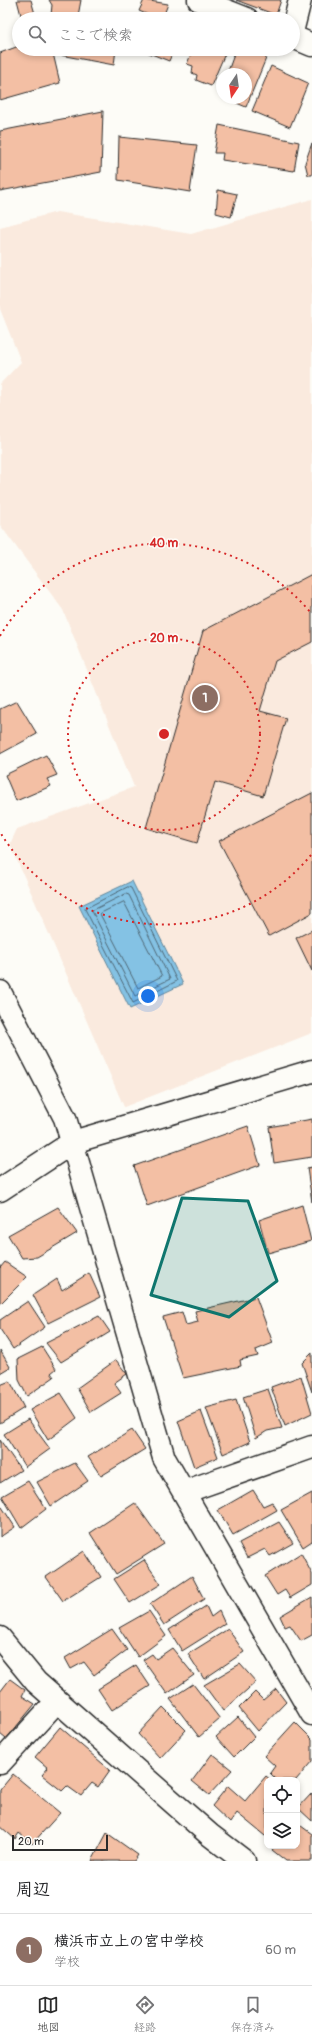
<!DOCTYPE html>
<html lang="ja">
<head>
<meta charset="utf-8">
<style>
	:root { --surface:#fff; --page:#f6f6f6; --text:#202124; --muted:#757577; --line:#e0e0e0; --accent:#2b2b2b }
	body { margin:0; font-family:Pangolin,"Klee One",sans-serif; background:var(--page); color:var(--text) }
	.controls { position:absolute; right:12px; bottom:12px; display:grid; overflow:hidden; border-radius:8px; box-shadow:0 2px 6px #0003 }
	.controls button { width:36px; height:36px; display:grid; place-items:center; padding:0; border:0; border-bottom:1px solid var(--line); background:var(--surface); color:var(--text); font:20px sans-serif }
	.compass { position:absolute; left:216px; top:68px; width:36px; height:36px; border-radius:50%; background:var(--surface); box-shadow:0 2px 6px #0003; rotate:193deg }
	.scale { position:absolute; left:12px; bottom:10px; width:96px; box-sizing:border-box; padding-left:4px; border:2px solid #2b2b2b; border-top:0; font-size:11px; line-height:14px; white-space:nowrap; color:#2b2b2b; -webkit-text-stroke:3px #fdfcf7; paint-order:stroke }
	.you { position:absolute; left:148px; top:996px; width:14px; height:14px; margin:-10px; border:3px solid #fff; border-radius:50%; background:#1a73e8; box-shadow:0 0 0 6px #1a73e833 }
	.badge { display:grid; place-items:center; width:26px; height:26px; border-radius:50%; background:var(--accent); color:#fff; font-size:13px; font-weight:700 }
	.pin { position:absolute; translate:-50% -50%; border:2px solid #fff; box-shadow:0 1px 4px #0006 }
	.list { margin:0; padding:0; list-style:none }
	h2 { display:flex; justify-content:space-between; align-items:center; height:52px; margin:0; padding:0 16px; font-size:17px }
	h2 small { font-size:13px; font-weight:400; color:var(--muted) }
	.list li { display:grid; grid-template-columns:26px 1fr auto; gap:12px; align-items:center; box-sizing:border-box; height:72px; padding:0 16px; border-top:1px solid var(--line) }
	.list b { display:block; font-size:15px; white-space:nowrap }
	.list p { margin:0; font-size:13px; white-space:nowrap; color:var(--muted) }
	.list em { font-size:13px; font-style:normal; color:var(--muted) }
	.icon { flex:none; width:22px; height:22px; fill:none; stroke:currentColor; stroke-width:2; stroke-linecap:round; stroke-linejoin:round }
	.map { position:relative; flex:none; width:312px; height:1861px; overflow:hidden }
	.search { position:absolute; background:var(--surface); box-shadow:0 2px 6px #0003; left:12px; right:12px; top:12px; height:44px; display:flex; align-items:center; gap:10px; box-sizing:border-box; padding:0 14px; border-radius:22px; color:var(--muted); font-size:15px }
	.sheet { height:124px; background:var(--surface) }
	nav { display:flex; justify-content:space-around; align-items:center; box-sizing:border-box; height:56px; border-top:1px solid var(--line); background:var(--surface); font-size:11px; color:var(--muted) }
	nav a { display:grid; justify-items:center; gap:2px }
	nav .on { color:var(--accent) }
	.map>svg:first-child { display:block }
</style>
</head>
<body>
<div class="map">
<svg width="312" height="1861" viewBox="0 0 312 1861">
	<rect width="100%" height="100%" fill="#fdfcf7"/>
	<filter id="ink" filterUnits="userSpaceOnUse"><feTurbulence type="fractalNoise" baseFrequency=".025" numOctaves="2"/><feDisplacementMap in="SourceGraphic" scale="8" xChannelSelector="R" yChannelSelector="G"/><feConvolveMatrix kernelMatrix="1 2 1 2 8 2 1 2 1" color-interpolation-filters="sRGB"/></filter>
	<g filter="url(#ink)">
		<path fill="#faeade" d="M312 199V1033L124 1107 10 844 17 829 134 787 63 610 0 525V384L21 362 0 309V227L57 212 191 234Z"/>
		<path fill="#84c2e4" stroke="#60869a" d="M132 881 183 984 130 1009 79 906Z"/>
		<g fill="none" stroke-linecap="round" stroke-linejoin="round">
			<path stroke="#4f6775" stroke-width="1" d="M128 887 131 888 177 981 133 1003 85 909Z
				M126 894 129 895 170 979 135 996 92 911Z
				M124 902 162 976 138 988 100 914Z"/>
		</g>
		<path fill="#f3bfa4" stroke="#2b2b2b" d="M17 0H31L35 14 22 19Z
			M49 0H81L78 16 51 15 52 5Z
			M144 0 168 4 163 17 167 19H150L151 16 139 11Z
			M236 0H281L276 15Z
			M19 46V49H52L60 83 0 100V53Z
			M61 49H116L114 65 60 55Z
			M139 49H174L169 61Z
			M193 49H227L211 86 196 80 197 75 192 73 193 66 187 64Z
			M236 49 250 53 253 49 269 51 246 107 225 98H246V74H227Z
			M271 66 308 83 290 127 252 111Z
			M103 111 101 172 0 191V131Z
			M219 125 299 142 294 171 222 160 223 153H214Z
			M119 137 197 145 190 192 118 180Z
			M312 143V175H308L305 163Z
			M218 190 237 194 231 217 216 213Z
			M312 574V642L275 661 260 711 286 718 263 796 215 782 197 843 146 828 203 631Z
			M17 701 37 734 0 754V709Z
			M46 755 57 775 47 779 51 786 16 801 5 775Z
			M312 793V913L269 936 219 841Z
			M312 930V971L296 938Z
			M312 1119V1157L274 1163 269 1127Z
			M248 1126 260 1165 147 1206 134 1166Z
			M312 1167V1202L307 1168Z
			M302 1205 311 1241 268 1253 259 1220Z
			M58 1207 77 1233 37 1257 22 1258 8 1235Z
			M5 1262 27 1277 0 1304V1268Z
			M89 1273 100 1297 48 1323 33 1295 57 1279 62 1290Z
			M256 1297 273 1343 256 1350 258 1356 240 1360 241 1366 183 1378 163 1317 182 1312 186 1325 198 1322 195 1311Z
			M28 1301 45 1327 13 1349 0 1329V1320Z
			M99 1316 110 1332 61 1362 46 1343Z
			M42 1347 56 1369 51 1373 54 1377 27 1396 19 1380 18 1359Z
			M0 1350 10 1367 0 1373Z
			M312 1353V1392L302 1363Z
			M116 1360 127 1374 114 1383 121 1393 91 1412 77 1388Z
			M301 1376 312 1413 285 1426 271 1387Z
			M10 1381 24 1408 0 1423V1385Z
			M268 1389 282 1428 267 1431 256 1438 243 1397Z
			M61 1393 77 1418 48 1440 30 1410Z
			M236 1400 250 1442 223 1454 206 1408Z
			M201 1411 218 1457 194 1467 178 1421Z
			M28 1419 50 1449 25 1467 4 1434Z
			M132 1430 145 1449 101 1476 88 1457Z
			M0 1440 21 1470 0 1483Z
			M75 1463 88 1481 51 1506 37 1482Z
			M28 1481 46 1509 21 1528 2 1496Z
			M253 1490 263 1506 272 1502 277 1510 233 1535 218 1510Z
			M312 1493V1541L303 1547 281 1510Z
			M135 1503 164 1544 116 1574 90 1533Z
			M2 1507 15 1527 0 1537V1508Z
			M279 1522 293 1543 270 1556 265 1549 247 1558 239 1543Z
			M84 1551 101 1577 63 1601 46 1577Z
			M301 1553 312 1574V1585L290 1598 285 1590 277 1595 265 1576Z
			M144 1560 161 1584 130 1603 114 1579Z
			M192 1576 204 1599 164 1625 150 1604Z
			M312 1597V1635L301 1641 290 1625 285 1627 280 1616Z
			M206 1606 211 1617 219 1611 225 1624 182 1651 169 1630Z
			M149 1611 166 1636 138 1657 119 1628Z
			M112 1629 127 1650 94 1675 84 1662 71 1669 65 1658Z
			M228 1629 244 1652 204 1679 188 1654Z
			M172 1648 194 1675 167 1694 143 1660 152 1654 156 1659Z
			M240 1664 256 1682 223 1711 204 1685Z
			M136 1665 150 1686 112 1710 98 1689Z
			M10 1679 25 1690 22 1696 35 1704 6 1739 0 1734V1692Z
			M193 1684 220 1719 199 1737 170 1699Z
			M276 1689 286 1702 258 1731 239 1708 255 1692 263 1700Z
			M163 1707 186 1730 160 1758 138 1734Z
			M238 1717 254 1737 234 1757 216 1737Z
			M295 1722 312 1739V1761L296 1780H277L270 1773 275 1766 264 1756Z
			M60 1727 110 1770 98 1787 92 1783 81 1796 67 1786 62 1791 42 1775 48 1768 35 1757Z
			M212 1754 232 1770 209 1795 192 1781Z
			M13 1774 60 1813 32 1844 19 1833 15 1839 0 1826V1790Z
			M266 1776 271 1780H267V1835L265 1836 237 1813 230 1823 212 1806 228 1786 245 1801Z
			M312 1793V1821L298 1808Z
			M297 1823 312 1834V1861H286L272 1850 275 1846H297Z
			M107 1833 138 1855 134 1861H92Z"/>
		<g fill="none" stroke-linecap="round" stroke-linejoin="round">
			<g stroke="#2b2b2b" stroke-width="25">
				<path id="minor" d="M199 0 247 19
					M293 28 300 0
					M293 37 312 45
					M0 992 65 1118 164 1458 312 1714
					M0 1190 73 1142 312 1071
					M184 1492 312 1447
					M0 1638 36 1682 210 1835 244 1861
					M0 1763 57 1701"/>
			</g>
			<use href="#minor" stroke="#fdfcf7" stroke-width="22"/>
		</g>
	</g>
	<path fill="#0f766e" fill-opacity="0.2" stroke="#0f766e" stroke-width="3" stroke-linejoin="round" d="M182 1198 248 1201 277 1281 229 1317 151 1295Z"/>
	<g fill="none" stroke="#d62828" stroke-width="2" stroke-dasharray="2 4">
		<circle cx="164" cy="734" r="96"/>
		<path d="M311 855A191 191 0 0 1 0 832M0 636A191 191 0 0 1 311 613"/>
	</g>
	<circle cx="164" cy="734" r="6" fill="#d62828" stroke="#fdfcf7" stroke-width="2"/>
	<g font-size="12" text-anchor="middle" font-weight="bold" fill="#d62828" stroke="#fdfcf7" stroke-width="3" stroke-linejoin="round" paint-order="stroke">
		<text x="164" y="547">40 m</text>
		<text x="164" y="642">20 m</text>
	</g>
</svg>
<div class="controls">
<button><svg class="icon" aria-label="locate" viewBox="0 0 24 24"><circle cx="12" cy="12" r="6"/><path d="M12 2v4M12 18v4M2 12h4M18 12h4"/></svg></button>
<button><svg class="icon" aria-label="layers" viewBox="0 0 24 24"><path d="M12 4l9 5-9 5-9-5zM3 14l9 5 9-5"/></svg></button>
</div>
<svg class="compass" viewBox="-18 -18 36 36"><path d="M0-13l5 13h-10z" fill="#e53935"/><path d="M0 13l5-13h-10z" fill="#757577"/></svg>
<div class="scale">20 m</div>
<div class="you"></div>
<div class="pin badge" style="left:205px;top:698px;background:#8d6e63">1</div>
<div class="search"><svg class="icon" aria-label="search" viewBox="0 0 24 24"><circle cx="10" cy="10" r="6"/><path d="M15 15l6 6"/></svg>ここで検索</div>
</div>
<section class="sheet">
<h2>周辺<small></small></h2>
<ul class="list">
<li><span class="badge" style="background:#8d6e63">1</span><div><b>横浜市立上の宮中学校</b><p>学校</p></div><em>60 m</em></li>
</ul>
</section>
<nav>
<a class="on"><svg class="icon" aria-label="map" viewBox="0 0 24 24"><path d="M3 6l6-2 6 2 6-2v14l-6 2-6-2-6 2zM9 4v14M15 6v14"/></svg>地図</a>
<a><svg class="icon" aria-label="directions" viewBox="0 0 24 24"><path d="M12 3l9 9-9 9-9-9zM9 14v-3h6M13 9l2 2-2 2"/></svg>経路</a>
<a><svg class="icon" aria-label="saved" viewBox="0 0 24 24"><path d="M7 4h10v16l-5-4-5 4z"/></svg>保存済み</a>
</nav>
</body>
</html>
